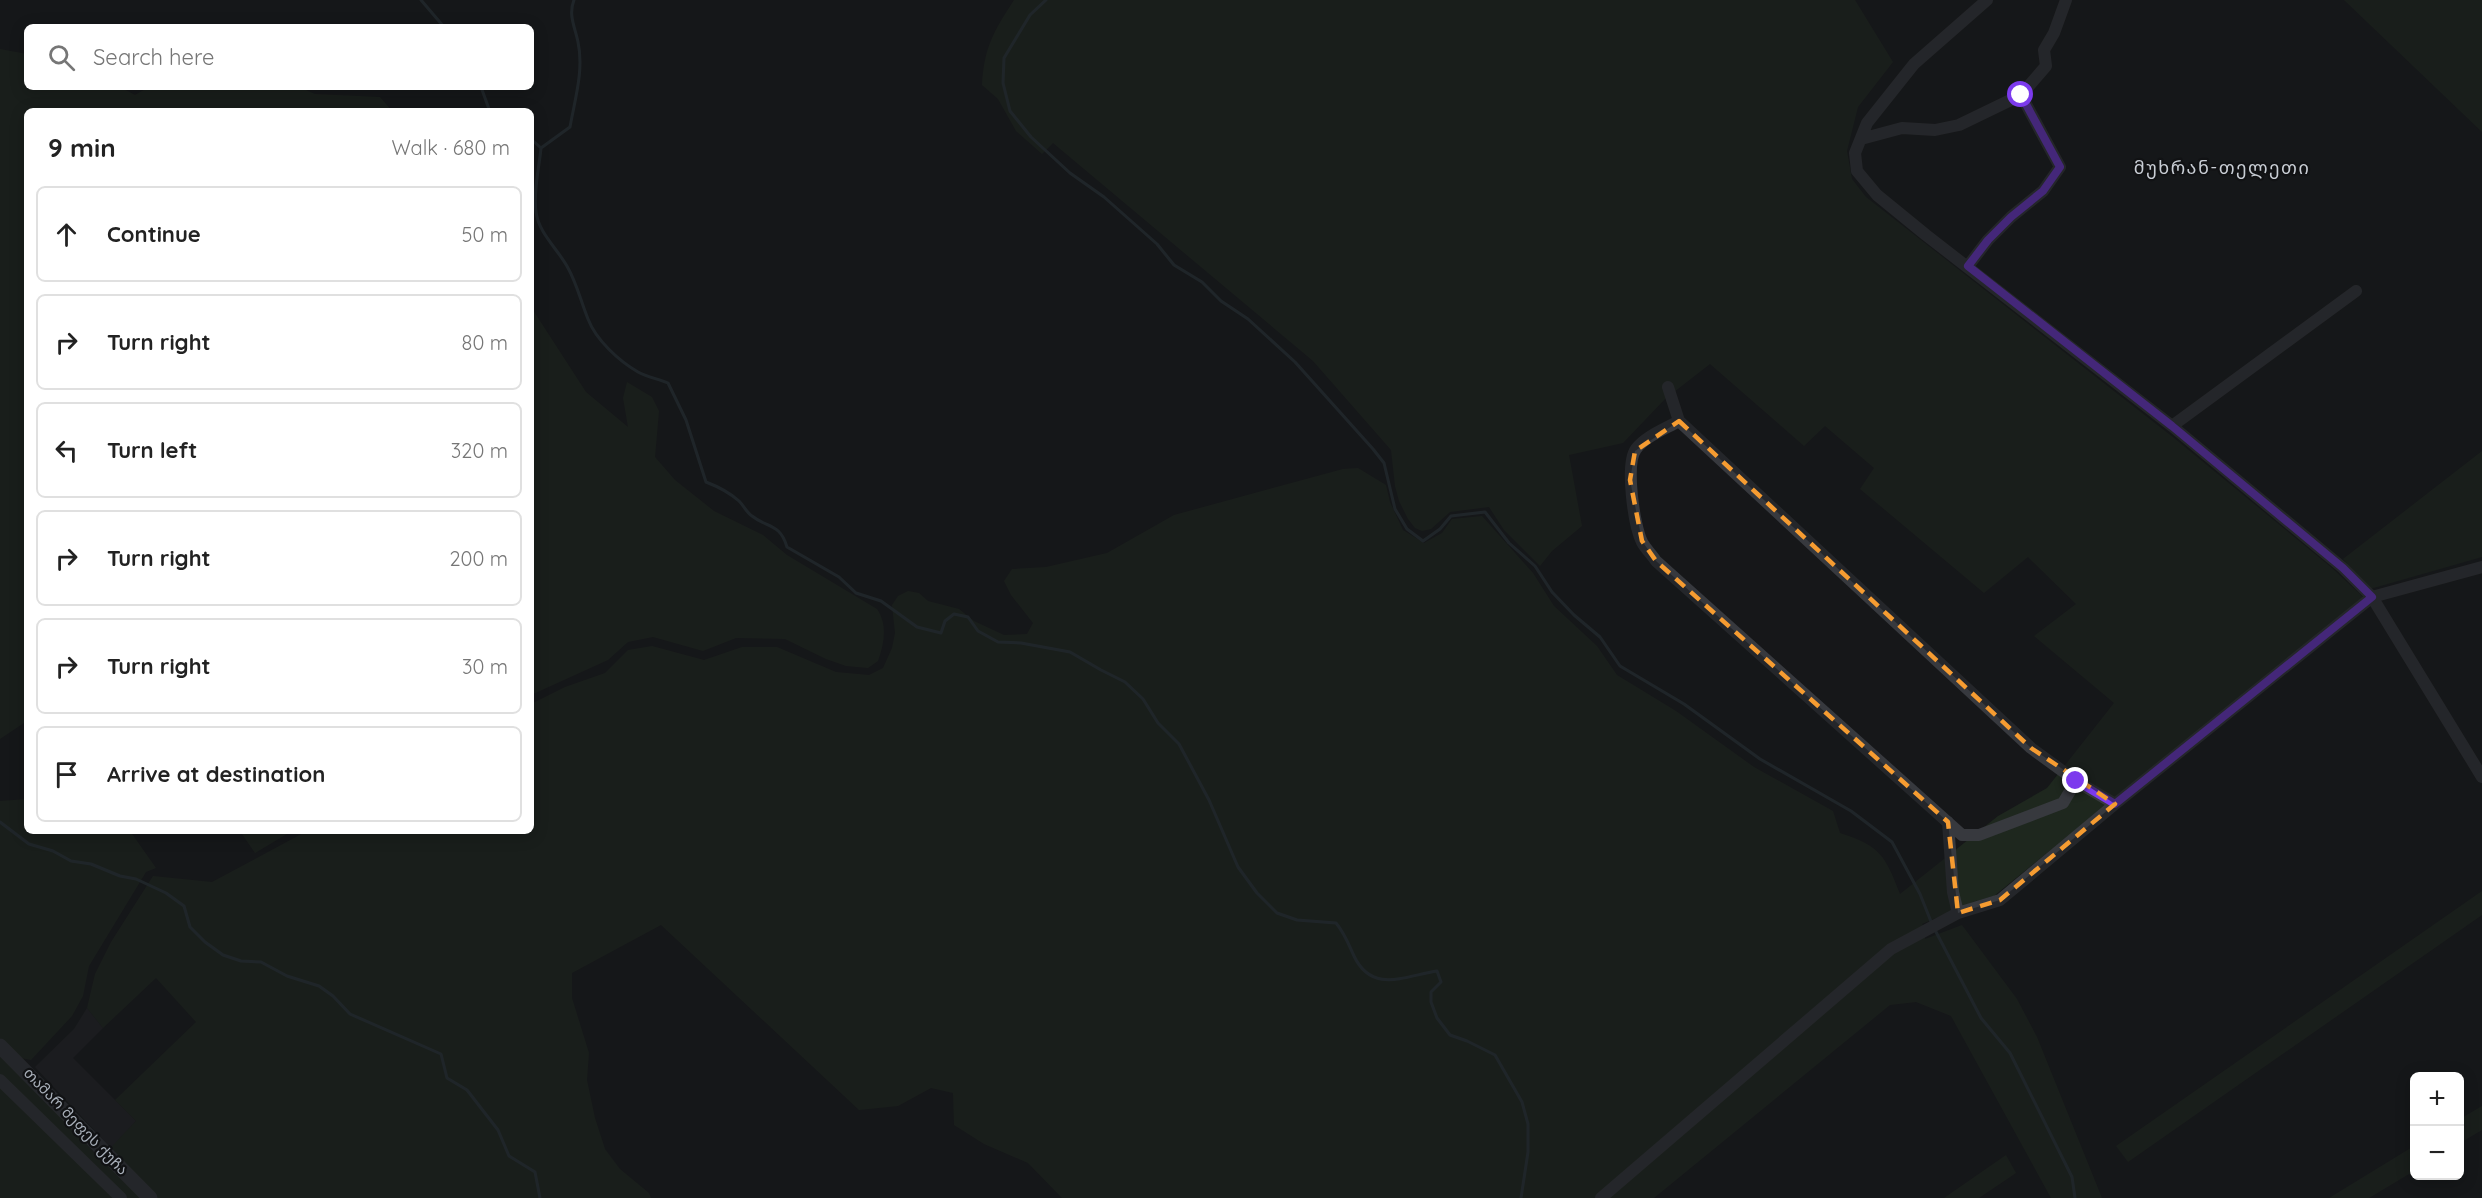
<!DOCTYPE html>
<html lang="en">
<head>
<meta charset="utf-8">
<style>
	:root { --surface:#fff; --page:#f6f6f6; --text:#222; --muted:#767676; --line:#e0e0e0 }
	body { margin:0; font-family:Quicksand,"Noto Sans Georgian",sans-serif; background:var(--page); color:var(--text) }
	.controls { position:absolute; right:18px; bottom:18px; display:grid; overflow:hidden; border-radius:9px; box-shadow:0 3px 15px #0003 }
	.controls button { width:54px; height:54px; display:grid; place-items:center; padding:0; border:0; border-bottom:2px solid var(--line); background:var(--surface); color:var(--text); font:30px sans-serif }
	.stop { position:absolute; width:18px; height:18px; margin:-14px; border:4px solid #7c3aed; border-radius:50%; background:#fff }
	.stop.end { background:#7c3aed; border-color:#fff; box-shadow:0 2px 6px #0008 }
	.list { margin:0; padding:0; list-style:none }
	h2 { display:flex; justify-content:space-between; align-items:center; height:78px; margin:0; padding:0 24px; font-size:26px }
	h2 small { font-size:20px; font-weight:400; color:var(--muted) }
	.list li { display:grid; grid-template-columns:39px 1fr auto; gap:18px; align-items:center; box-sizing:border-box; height:96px; margin:0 12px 12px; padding:0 12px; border:2px solid var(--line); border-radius:9px }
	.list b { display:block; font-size:22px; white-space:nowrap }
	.list em { font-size:20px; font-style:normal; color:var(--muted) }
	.icon { flex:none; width:33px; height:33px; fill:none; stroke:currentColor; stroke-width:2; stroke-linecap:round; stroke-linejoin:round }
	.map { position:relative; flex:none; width:2482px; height:1198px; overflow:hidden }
	.search { position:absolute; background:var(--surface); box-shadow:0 3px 15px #0003; left:24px; top:24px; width:510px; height:66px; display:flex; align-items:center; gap:15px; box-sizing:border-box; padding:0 21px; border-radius:9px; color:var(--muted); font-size:22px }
	.panel { position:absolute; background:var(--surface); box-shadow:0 3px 15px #0003; left:24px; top:108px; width:510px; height:726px; border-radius:9px }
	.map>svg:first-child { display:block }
</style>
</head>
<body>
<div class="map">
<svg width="2482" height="1198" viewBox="0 0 2482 1198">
	<rect width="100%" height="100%" fill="#161719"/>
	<path fill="#222326" d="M87 1008 103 1028 73 1058 136 1121 111 1148 35 1067 74 1029Z"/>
	<path fill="#1e271e" d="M1014 0H1855L1893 62 1858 107 1847 151 1852 179 1866 197 2174 438 2332 568 2363 597 1994 896 1973 902 1922 924 1925 928V939L1962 925 2017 999 2037 1037 2102 1198H2051L1951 1016 1916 1002 1890 1005 1654 1198H1062L1028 1163 984 1144 954 1125 953 1093 931 1088 898 1106 859 1110 661 925 572 973V998L589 1053 587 1080 595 1118 605 1149 620 1169 649 1193 651 1198H0V1055L23 1077 100 1159 136 1121 115 1100 196 1022 156 978 103 1028 87 1008 95 974 111 942 153 876 212 882 307 831H531V704L565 687 605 673 628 650 652 646 704 660 742 647H777L836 672 869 675 883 668 892 648 895 633 892 605 898 596 908 591 919 593 928 601 959 609 974 621 1004 635 1027 634 1033 623 1011 595 1004 581 1012 569 1046 567 1107 553 1174 515 1343 469 1358 468 1386 485 1390 502 1403 530 1424 543 1442 533 1452 519 1482 516 1533 573 1554 606 1597 646 1617 675 1676 711 1754 767 1833 811 1840 833C1881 846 1885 856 1900 894L1998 816 2047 788 2114 703 2034 636 2076 604 2028 557 1984 593 1860 489 1874 468 1825 426 1804 446 1710 364 1665 399 1623 443 1569 455 1582 526 1552 551 1540 566 1504 530 1489 507 1450 512 1431 529 1422 531 1415 528 1408 519 1399 501 1395 486 1391 450 1313 361 1053 143 1042 154 1016 131 998 99 982 85C984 47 994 31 1014 0Z
		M2344 0H2482V132Z
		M0 49 27 54V87H120L135 95 149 87H299L315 94 380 97 392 111H27V721L0 739Z
		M531 307 586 392 628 427 623 398 627 382 652 397 659 411 655 457 675 480 714 511 763 535 787 555 877 609C888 625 884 644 878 661L868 668 846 666 826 659 785 639 736 638 703 651 653 637 628 642 608 660 531 695Z
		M2482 451V557L2370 589 2343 559Z
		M27 799V831H130L156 868 146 872 89 966 83 996 72 1016 31 1060 21 1058 0 1038V801Z
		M240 831H292L255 853Z
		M2482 891V915L2128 1162 2116 1146Z
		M2482 1106V1130L2460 1143V1119Z
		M2414 1146V1171L2369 1198H2329Z
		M2006 1155 2016 1173 1979 1198H1944Z"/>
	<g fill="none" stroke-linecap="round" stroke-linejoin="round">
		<path stroke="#2c373d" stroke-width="3" d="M421 0 444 27
			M574 0C568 15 575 27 578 42 584 70 575 99 570 127L541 148C539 169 533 192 536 212 539 234 558 249 568 268 577 284 581 302 588 319 596 340 619 361 638 372 647 377 659 379 668 383L686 420 706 482C719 487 729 492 739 501 744 506 747 513 752 516 767 528 780 523 787 547L839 577 856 593 881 601 917 627 941 633 945 621 954 614 968 617 978 631 998 642 1021 643 1070 652 1101 670 1125 682 1143 699 1158 723 1179 744 1209 800 1238 867 1257 893 1277 913 1297 920 1336 923C1345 934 1348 943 1354 956 1372 994 1405 976 1437 971L1441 982 1431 992V1002L1437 1018 1450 1035 1467 1041 1495 1055 1522 1102 1528 1124V1152L1521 1198
			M1046 0 1030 15 1004 58 1003 83 1010 111 1031 137 1070 173 1104 197 1157 244 1174 265 1202 282 1221 301 1248 319 1295 362 1373 449 1384 463 1395 509 1407 529 1423 541 1440 529 1451 516 1485 512 1509 543 1535 566 1552 592 1574 615 1600 637 1620 666 1684 704 1760 759 1851 811 1892 842 1920 894 1932 924
			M481 87 489 109 492 111
			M531 139 541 148
			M0 822 29 844 53 851 71 861 91 864 120 876 136 879 166 893 184 906 190 927 205 942 223 955 241 961 261 962 287 976 319 986 333 996 350 1014 441 1054 447 1078 467 1090 498 1130 509 1156 535 1172 540 1198
			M1935 930 1981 1018 2010 1053 2072 1177 2075 1198"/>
		<path stroke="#37393e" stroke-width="12" d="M1987 0 1914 64 1867 123 1855 153 1857 171 1877 195 1926 235 2172 426 2343 568 2372 597 2482 777
			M1861 139 1902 128 1935 130 1959 125 2021 95 2046 66 2044 50 2054 33 2066 0
			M1968 266 1988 240 2011 217 2043 191 2060 167 2021 95
			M1668 387 1679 421
			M2172 426 2356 291
			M2076 781 2063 803 1979 835H1962L1656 561C1652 555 1645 548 1642 542 1634 526 1625 464 1636 449 1646 436 1665 429 1679 421L2031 748 2076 781 2115 804
			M1948 822 1953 892 1958 913
			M0 1080 121 1198
			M1601 1198 1891 949 1958 913 2000 900 2115 804 2372 597 2482 567"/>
		<path stroke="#37393e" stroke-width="15" d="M0 1046 150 1198"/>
	</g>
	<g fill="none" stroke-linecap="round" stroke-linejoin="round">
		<path stroke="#7c3aed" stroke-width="8" d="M2021 95 2060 167 2043 191 2011 217 1988 240 1968 266 2172 426 2343 568 2372 597 2115 804 2076 781"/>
	</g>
	<path d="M0 0H2482V1198H0ZM1679 421 2031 748 2115 804 2000 900 1958 913 1948 822 1656 561 1642 541 1630 480 1635 451Z" fill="#161719" fill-opacity=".55" fill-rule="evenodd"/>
	<path fill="none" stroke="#f69c31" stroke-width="4.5" stroke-dasharray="12 8" stroke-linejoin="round" d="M1679 421 2031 748 2115 804 2000 900 1958 913 1948 822 1656 561 1642 541 1630 480 1635 451Z"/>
	<g text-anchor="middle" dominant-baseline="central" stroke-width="4.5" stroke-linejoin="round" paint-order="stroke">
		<g font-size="15" fill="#a8afb9" stroke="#111214">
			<text transform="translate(76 1121) rotate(46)">თამარ მეფეს ქუჩა</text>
		</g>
		<g font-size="18" letter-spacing="1.5" fill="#c9ced5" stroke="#111214">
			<text x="2222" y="167">მუხრან-თელეთი</text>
		</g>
	</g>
</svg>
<div class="controls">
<button>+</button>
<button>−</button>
</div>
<div class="stop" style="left:2021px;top:95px"></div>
<div class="stop end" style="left:2076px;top:781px"></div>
<div class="search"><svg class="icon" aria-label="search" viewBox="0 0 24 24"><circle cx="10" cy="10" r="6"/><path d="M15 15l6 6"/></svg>Search here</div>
<section class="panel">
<h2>9 min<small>Walk · 680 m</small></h2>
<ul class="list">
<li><svg class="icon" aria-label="ahead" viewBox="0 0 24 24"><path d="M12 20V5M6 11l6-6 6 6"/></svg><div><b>Continue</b></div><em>50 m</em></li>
<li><svg class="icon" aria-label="right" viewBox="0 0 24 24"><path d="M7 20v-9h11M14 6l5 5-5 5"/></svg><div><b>Turn right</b></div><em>80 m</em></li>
<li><svg class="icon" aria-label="left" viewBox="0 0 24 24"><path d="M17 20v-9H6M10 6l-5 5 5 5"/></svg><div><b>Turn left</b></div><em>320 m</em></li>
<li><svg class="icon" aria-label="right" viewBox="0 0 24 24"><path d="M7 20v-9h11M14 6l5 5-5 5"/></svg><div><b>Turn right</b></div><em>200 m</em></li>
<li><svg class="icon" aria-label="right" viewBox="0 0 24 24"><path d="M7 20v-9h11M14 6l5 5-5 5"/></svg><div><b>Turn right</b></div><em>30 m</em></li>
<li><svg class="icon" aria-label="arrive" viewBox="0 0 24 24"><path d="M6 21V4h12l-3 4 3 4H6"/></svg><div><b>Arrive at destination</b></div></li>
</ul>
</section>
</div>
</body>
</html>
